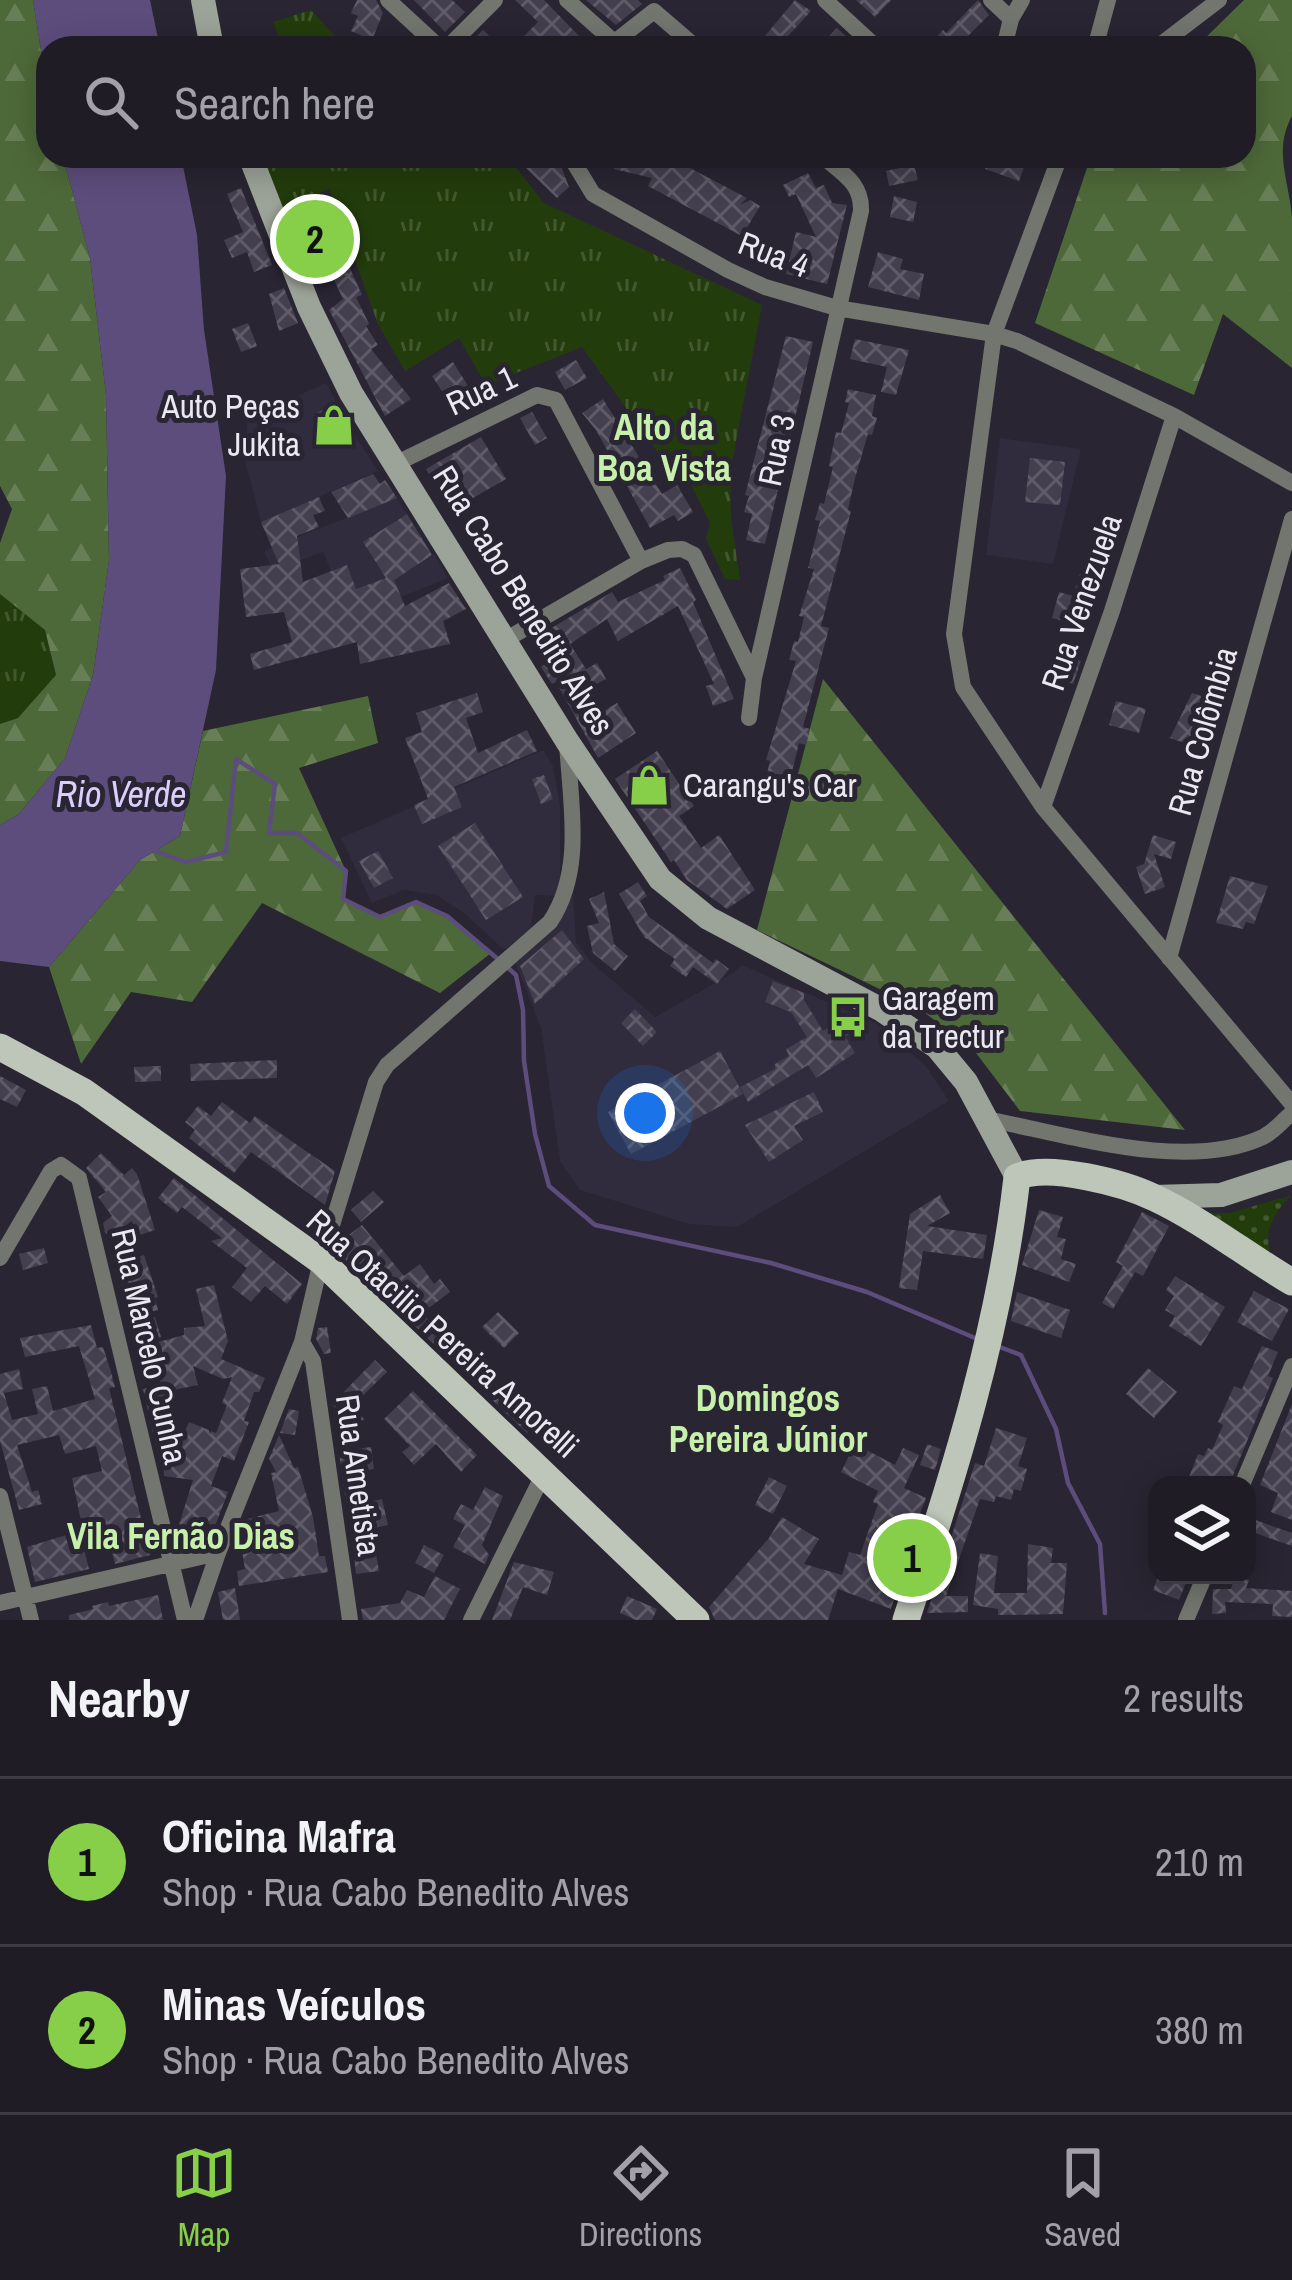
<!DOCTYPE html>
<html lang="en">
<head>
<meta charset="utf-8">
<style>
	:root { --surface:#1f1c26; --page:#2c2932; --text:#f1f3f6; --muted:#a1a1a7; --line:#3c3a43; --accent:#88cf49 }
	body { margin:0; font-family:"Archivo Narrow",sans-serif; background:var(--page); color:var(--text) }
	.controls { position:absolute; right:36px; bottom:36px; display:grid; overflow:hidden; border-radius:24px; box-shadow:0 6px 30px #0003 }
	.controls button { width:108px; height:108px; display:grid; place-items:center; padding:0; border:0; border-bottom:3px solid var(--line); background:var(--surface); color:var(--text); font:60px sans-serif }
	.you { position:absolute; left:645px; top:1113px; width:42px; height:42px; margin:-30px; border:9px solid #fff; border-radius:50%; background:#1a73e8; box-shadow:0 0 0 18px #1a73e833 }
	.badge { display:grid; place-items:center; width:78px; height:78px; border-radius:50%; background:var(--accent); color:#111; font-size:39px; font-weight:700 }
	.pin { position:absolute; translate:-50% -50%; border:6px solid #fff; box-shadow:0 3px 12px #0006 }
	.list { margin:0; padding:0; list-style:none }
	h2 { display:flex; justify-content:space-between; align-items:center; height:156px; margin:0; padding:0 48px; font-size:51px }
	h2 small { font-size:39px; font-weight:400; color:var(--muted) }
	.list li { display:grid; grid-template-columns:78px 1fr auto; gap:36px; align-items:center; box-sizing:border-box; height:168px; padding:0 48px; border-top:3px solid var(--line) }
	.list b { display:block; font-size:45px; white-space:nowrap }
	.list p { margin:0; font-size:39px; white-space:nowrap; color:var(--muted) }
	.list em { font-size:39px; font-style:normal; color:var(--muted) }
	.icon { flex:none; width:66px; height:66px; fill:none; stroke:currentColor; stroke-width:2; stroke-linecap:round; stroke-linejoin:round }
	.map { position:relative; flex:none; width:1292px; height:1620px; overflow:hidden }
	.search { position:absolute; background:var(--surface); box-shadow:0 6px 30px #0003; left:36px; right:36px; top:36px; height:132px; display:flex; align-items:center; gap:30px; box-sizing:border-box; padding:0 42px; border-radius:36px; color:var(--muted); font-size:45px }
	.sheet { height:492px; background:var(--surface) }
	nav { display:flex; justify-content:space-around; align-items:center; box-sizing:border-box; height:168px; border-top:3px solid var(--line); background:var(--surface); font-size:33px; color:var(--muted) }
	nav a { display:grid; justify-items:center; gap:6px }
	nav .on { color:var(--accent) }
	.map>svg:first-child { display:block }
</style>
</head>
<body>
<div class="map">
<svg width="1292" height="1620" viewBox="0 0 1292 1620">
	<defs>
		<pattern id="grass-tufts" width="24" height="20" patternUnits="userSpaceOnUse" patternTransform="scale(3)"><rect width="24" height="20" fill="#233c0c"/><path d="M3 7l-1-3M5 7V3M7 7l1-3M15 17l-1-3M17 17v-4M19 17l1-3" fill="none" stroke="#435830"/></pattern>
		<pattern id="forest-firs" width="22" height="20" patternUnits="userSpaceOnUse" patternTransform="scale(3)"><rect width="22" height="20" fill="#4e6939"/><path d="M5 1l3.5 6h-7zM16 11l3.5 6h-7z" fill="#687e56"/></pattern>
		<pattern id="park-dots" width="8" height="8" patternUnits="userSpaceOnUse" patternTransform="scale(3)"><rect width="8" height="8" fill="#233c0c"/><path d="M2 2h.1M6 6h.1" fill="none" stroke="#435830" stroke-width="1.8" stroke-linecap="round"/></pattern>
		<pattern id="building-cross-hatch" width="8" height="8" patternUnits="userSpaceOnUse" patternTransform="scale(3)"><rect width="8" height="8" fill="#443f4e"/><path d="M0 0l8 8M0 8l8-8" fill="none" stroke="#5f5b68"/></pattern>
	</defs>
	<rect width="100%" height="100%" fill="#292532"/>
	<path fill="#312b3e" d="M326 383 336 402 313 416 331 447 355 435 378 471 261 522 245 460 247 418Z
		M1000 438 1081 449 1053 564 986 555Z
		M397 498 407 514 363 542 374 559 410 569 434 554 448 578 401 597 392 575 356 589 347 566 331 571 323 552 273 570 264 552 272 547Z
		M543 750 553 766 560 805V883L557 896 535 895 531 928 504 950 464 913 436 895 404 890 372 903 341 838Z
		M573 895 576 942 592 963 655 1017 733 973 742 965 874 1022 926 1066 949 1101 737 1227 689 1224 580 1190 560 1161 541 1028 514 959 553 924Z"/>
	<path fill="url(#grass-tufts)" d="M311 10 346 48H284L273 22Z
		M262 156H507L544 203 762 305 730 473 731 518 740 580 725 579 706 539 710 523 682 467 670 469 582 347 486 385 459 338 405 371 378 324 329 189 279 210Z
		M0 594 45 630 56 676 18 718 0 724Z"/>
	<path fill="url(#forest-firs)" d="M0 0H33L48 95V156H63L90 258 106 395 109 560 93 675 65 758 19 814 0 825V724L18 718 56 675 45 630 0 594V543L12 509 0 486Z
		M1244 0H1292V116C1273 150 1289 181 1292 217 1292 266 1292 319 1292 368L1223 314 1194 395 1035 323 1091 156H1244V48H1195Z
		M823 679 1185 1130 1020 1111 973 1049 917 1007 757 930Z
		M368 696 378 743 299 768 346 871 344 899 380 917 416 902 447 916 491 953 440 993 262 903 192 1002 131 992 81 1064 49 967 140 860 180 836 203 731Z"/>
	<path fill="url(#park-dots)" d="M1290 1196C1274 1215 1264 1227 1270 1252L1260 1253 1200 1213H1229Z"/>
	<path fill="#5d4d7d" d="M33 0H150L160 48H48V95Z
		M63 156H181L197 235 204 330 226 476 216 670 180 836 140 860 49 967 0 961V825L19 814 65 758 93 675 109 560 106 395 90 258Z"/>
	<g fill="none" stroke-linecap="round" stroke-linejoin="round">
		<path stroke="#5d4d7d" stroke-width="4.5" d="M153 850 186 862 226 852 236 759 275 784 269 833H297L346 871 343 899 380 917 416 902 447 916 499 960
			M507 967 516 975 523 1010 524 1061 535 1134 549 1186 595 1225 771 1263 867 1292 975 1338
			M997 1346 1021 1355 1056 1429 1068 1483 1100 1544 1105 1613"/>
	</g>
	<path fill="url(#building-cross-hatch)" fill-rule="evenodd" d="M357 0H376L383 13 372 40 351 31 358 16 351 13Z
		M414 0H452L465 12 445 32Z
		M515 0H544L581 38 571 48H526L519 41 538 22Z
		M586 0H638L642 4 616 25Z
		M795 0 811 11 777 48H755Z
		M856 0H891L875 17Z
		M978 0 989 15 959 45 962 48H926L943 30 946 33Z
		M837 28 848 38 839 48H818Z
		M483 30 502 48H465Z
		M522 156H557L569 187 557 198 526 168Z
		M617 156H667L747 198 740 205 750 200 760 206 742 236 648 186 652 178 614 169Z
		M990 156H1028L1019 181 985 169Z
		M914 165 918 180 889 186 886 171Z
		M808 173 816 188 824 185 832 203 847 205 827 284 786 274 796 232 816 237 796 194 789 197 783 185Z
		M241 188 272 265 254 272 247 252 232 258 224 240 243 232 227 194Z
		M894 196 917 202 913 222 890 217Z
		M320 201 362 295 356 297 369 324 366 326 378 345 371 349 411 399 385 416 329 310 343 299 329 269 314 275 290 214Z
		M878 252 903 259 900 269 924 274 919 300 868 287Z
		M284 288 298 323 279 331 269 294Z
		M248 323 257 346 241 352 232 329Z
		M786 336 813 342 765 544 746 540 752 514 744 512 749 496 745 495Z
		M855 339 909 350 896 395 881 392 887 367 850 359Z
		M576 360 587 378 565 390 555 372Z
		M453 362 475 397 454 410 432 376Z
		M848 389 876 395 872 416 877 418 872 435 868 434 855 478 848 510 851 511 821 626 829 628 803 727 810 729 806 745 799 743 791 776 796 777 792 792 764 786 770 761 766 760 796 661 789 660 794 641 798 642 804 617 799 616 814 569 808 568 820 521 815 520 820 503 824 504 833 467 829 466 836 432 841 433 849 403 845 402Z
		M603 399 662 494 677 485 693 512 678 521 674 515 650 528 596 430 582 413Z
		M336 402 355 435 332 448 313 415Z
		M532 412 547 438 535 445 520 418Z
		M481 437 506 479 459 506 444 479 434 483 426 469Z
		M1030 458 1065 462 1060 505 1025 502Z
		M373 474 380 484 385 480 397 498 348 518 331 492Z
		M319 497 325 511 313 515 319 527 297 536 303 582 347 565 356 589 386 578 363 542 407 514 432 555 394 580 405 606 449 583 466 609 443 621 450 644 360 664 357 642 254 670 250 654 292 642 284 612 246 617 240 569 279 564 261 522Z
		M680 568 696 600 693 602 734 699 713 706 706 686 714 684 678 606 618 641 607 619 570 644 586 669 597 663 606 679 583 691 597 715 617 703 636 733 598 758 556 682 552 684 541 667 545 664 533 639 612 592 618 602 665 580 663 576Z
		M1080 574 1102 580 1083 626 1052 618 1059 592 1073 596Z
		M1058 654 1081 661 1073 684 1051 677Z
		M477 693 483 712 466 718 478 753 527 730 537 751 454 787 462 807 422 824 414 805 428 799 405 738 422 732 416 713Z
		M1192 693 1213 700 1199 748 1170 738Z
		M1116 701 1146 709 1139 733 1109 725Z
		M657 751 694 806 679 816 701 848 719 835 755 890 727 909 687 880 674 860 671 862 615 779Z
		M544 775 553 799 541 804 532 779Z
		M475 823 523 897 486 920 438 846Z
		M1153 835 1176 842 1171 859 1154 854 1165 887 1145 894 1136 867 1144 864Z
		M378 851 393 878 374 888 359 861Z
		M1230 876 1268 886 1254 924 1246 922 1243 929 1216 923Z
		M638 882 647 896 640 901 649 917 713 963 716 959 729 969 717 984 693 967 686 977 670 966 675 959 644 937 619 894Z
		M604 892 614 944 628 956 615 971 593 953 587 926 599 923 589 899Z
		M562 930 584 959 535 1004 520 966Z
		M773 981 804 993V1000L823 1031 842 1019 851 1033 845 1037 855 1053 816 1078 808 1065 748 1102 740 1087 775 1069V1064L789 1056 786 1049 807 1037 791 1012 765 1002Z
		M635 1009 657 1032 643 1046 621 1023Z
		M720 1051 743 1094 631 1154 608 1112Z
		M277 1060V1078L191 1081 190 1064Z
		M161 1066V1081L135 1082 134 1067Z
		M0 1076 26 1090 17 1107 0 1099Z
		M814 1092 823 1112 794 1126 803 1140 769 1162 745 1125Z
		M222 1102 250 1123 255 1116 335 1171 325 1205 251 1152 234 1173 189 1138 195 1130 185 1122 198 1106 211 1116Z
		M101 1153 124 1175 132 1168 137 1174 155 1230 137 1236 132 1221 109 1237 105 1232 103 1223 112 1216 98 1197 106 1192 86 1168Z
		M174 1178 302 1284 287 1304 265 1286 251 1302 232 1287 247 1268 211 1241 222 1238 182 1207 177 1213 158 1198Z
		M373 1191 384 1202 361 1222 351 1210Z
		M940 1195 950 1213 927 1226 987 1235 983 1259 923 1251 917 1290 899 1288 910 1214Z
		M1039 1210 1063 1217 1057 1237 1066 1239 1061 1259 1076 1264 1069 1282 1022 1265Z
		M1142 1212 1169 1226 1143 1276 1135 1272 1113 1309 1102 1303 1123 1266 1116 1262Z
		M362 1225 404 1276 420 1264 434 1284 440 1279 450 1292 422 1313 448 1338 438 1348 381 1293 385 1290 361 1265 357 1270 337 1252 341 1241Z
		M44 1248 48 1263 23 1270 19 1254Z
		M144 1255 158 1297 155 1298 158 1310 145 1313 140 1295 126 1299 119 1277 129 1274 125 1261Z
		M1175 1276 1225 1307 1201 1346 1169 1326 1175 1316 1165 1310 1174 1296 1166 1290Z
		M214 1285 228 1341 221 1359 265 1378 259 1392H254L244 1421 249 1422 234 1461 222 1456 211 1486 228 1492 215 1526 201 1521 204 1543 181 1548 177 1531 193 1480 164 1476 162 1445 156 1446 143 1389 161 1385 151 1344 184 1335V1328L205 1326 196 1289ZM193 1366 223 1379 232 1377 222 1403 227 1405 216 1433 211 1431 210 1435 209 1430 189 1422 177 1448 164 1392 198 1385Z
		M1254 1291 1289 1309 1272 1341 1237 1322Z
		M1017 1292 1070 1310 1061 1338 1011 1321Z
		M498 1312 519 1333 504 1348 482 1327Z
		M155 1317 161 1337 144 1342 138 1323Z
		M91 1325 97 1348 103 1347 111 1372 115 1387 109 1388 150 1555 115 1564 110 1543 84 1549 89 1569 35 1582 27 1547 83 1530 72 1478 102 1471 96 1446 65 1454 59 1435 17 1445 32 1492 38 1490 42 1504 19 1510 0 1441V1374L19 1369 23 1389 4 1393 12 1420 38 1414 32 1389 47 1386 53 1411 95 1399 79 1346 25 1357 20 1338Z
		M327 1327 331 1353 324 1354 316 1339 318 1328Z
		M1262 1346 1278 1352 1268 1376 1273 1378 1229 1485H1186L1198 1454 1204 1456 1208 1448 1212 1450 1223 1425 1218 1422 1234 1386 1242 1389Z
		M466 1356 490 1379 486 1382 533 1426 527 1433 457 1366Z
		M375 1360 387 1372 351 1407 364 1419 353 1429 332 1404Z
		M1148 1368 1177 1392 1154 1418 1126 1394Z
		M413 1391 477 1455 461 1472 436 1444 414 1465 402 1452 410 1446 384 1419Z
		M1292 1404V1520L1271 1512 1278 1493 1260 1485Z
		M289 1409 299 1411 295 1435 280 1433Z
		M996 1428 1027 1438 1018 1466 1027 1469 1021 1491 1014 1489 1011 1500 996 1496 994 1502 980 1499 946 1596H968V1612L927 1613 975 1463 984 1466Z
		M279 1435 294 1468 298 1467 313 1517 319 1556H325L328 1572 239 1586 237 1571 245 1569 241 1545 253 1544 247 1519 279 1511 271 1473 276 1472 269 1459Z
		M855 1444 895 1465 903 1448 919 1455 904 1488 926 1498 917 1521 911 1518 897 1559 900 1561 893 1581 899 1584 891 1609 838 1589 828 1620H715L709 1607 769 1538 782 1517 819 1539 804 1564 842 1575 849 1552 860 1555 878 1504 873 1502 878 1491 841 1472Z
		M927 1444 941 1449 935 1470 920 1465Z
		M371 1447 374 1469 356 1472 360 1501 346 1503 339 1452Z
		M769 1477 787 1486 773 1514 755 1505Z
		M485 1487 503 1496 482 1545 489 1555 485 1564 453 1547 465 1525 453 1519 461 1504 473 1510Z
		M382 1499 388 1525 366 1530 360 1504Z
		M1247 1517 1292 1533V1546L1247 1530Z
		M1028 1544 1053 1548 1051 1563H1067L1063 1614 998 1615V1609L973 1605 980 1553 998 1556 994 1593H1027Z
		M424 1545 444 1555 434 1573 415 1563Z
		M376 1554 379 1571 356 1574 354 1557Z
		M514 1562 554 1572 547 1595 523 1587 510 1620H492Z
		M1159 1575 1187 1580 1179 1600 1153 1590Z
		M435 1576 460 1589 444 1620H363L361 1609 400 1603 407 1590 424 1597Z
		M1235 1576 1249 1580 1246 1588 1292 1591V1617L1272 1616 1273 1604 1225 1602 1226 1613 1212 1614 1213 1589H1231Z
		M235 1588 240 1620H223L218 1592Z
		M158 1595 163 1620H69V1615L93 1609 92 1606 108 1602 109 1606Z
		M627 1596 657 1609 652 1620H636L620 1613Z"/>
	<g fill="none" stroke-linecap="round" stroke-linejoin="round">
		<path stroke="#72766f" stroke-width="16" d="M388 0 440 48
			M567 0 613 41
			M825 0 877 48
			M991 0 1011 19
			M447 48 495 0
			M607 48 654 11 697 48
			M1004 48 1011 19 1022 0
			M1095 48 1108 0
			M1156 48 1219 0
			M570 156 593 194 728 270 765 287 837 308 994 334 1017 341 1174 416 1292 483
			M1060 156 994 334 954 634 963 687 1043 807 1292 1104
			M397 463 537 395 556 400 641 561
			M505 640 641 561 668 550 682 549 694 555 754 678
			M749 718 754 678 861 211C862 183 842 173 822 156
			M1043 807 1112 611 1174 416
			M1169 958 1292 519
			M986 1119C1066 1134 1186 1173 1263 1137 1274 1132 1283 1120 1292 1113
			M0 1258 51 1171 61 1165 79 1178 185 1620
			M302 1342 313 1361 350 1620
			M1242 1485 1292 1366
			M0 1496 31 1620
			M0 1603 218 1553
			M195 1620 218 1553 302 1342 321 1261 376 1082 387 1065 550 922C585 870 570 802 567 742
			M471 1620 544 1473
			M1186 1620 1205 1575"/>
		<path stroke="#9ca398" stroke-width="24" d="M203 0 212 48
			M250 156 309 307 351 393 567 741 660 879 708 918 882 1010 937 1047 966 1082 1017 1177
			M1154 1197 1221 1195 1292 1172"/>
		<path stroke="#bdc6b8" stroke-width="27" d="M0 1047 84 1092 321 1261 696 1620
			M906 1620C954 1475 1000 1329 1017 1177 1048 1163 1124 1183 1155 1198 1202 1220 1246 1255 1292 1282"/>
	</g>
	<defs>
		<g id="shop-bare" transform="scale(3.24)"><path d="M-5-2.5h2.3a2.7 3.5 0 0 1 5.4 0H5L5.5 6h-11ZM-1.5-2.5h3a1.5 2.3 0 0 0-3 0Z" fill="#88cf49" stroke="#292532" stroke-width="2.5" paint-order="stroke"/></g>
		<g id="bus-bare" transform="scale(3.24)"><path d="M-5-6H5V4H4V6H2V4H-2V6H-4V4H-5ZM-3.5-4V0h7V-4ZM-3.5 1.2v1.5H-2V1.2ZM2 1.2v1.5H3.5V1.2Z" fill="#88cf49" stroke="#292532" stroke-width="2.5" paint-order="stroke"/></g>
	</defs>
	<g fill-rule="evenodd">
		<use href="#shop-bare" x="334" y="425"/>
		<use href="#shop-bare" x="649" y="785"/>
		<use href="#bus-bare" x="848" y="1017"/>
	</g>
	<g text-anchor="middle" dominant-baseline="central" stroke-width="10" stroke-linejoin="round" paint-order="stroke">
		<g font-size="33" fill="#eae8f1" stroke="#292532">
			<text transform="translate(774 254) rotate(21)">Rua 4</text>
			<text transform="translate(481 390) rotate(-25)">Rua 1</text>
			<text transform="translate(776 450) rotate(-78)">Rua 3</text>
			<text transform="translate(524 600) rotate(58)">Rua Cabo Benedito Alves</text>
			<text transform="translate(1081 602) rotate(-71)">Rua Venezuela</text>
			<text transform="translate(1202 731) rotate(-74)">Rua Colômbia</text>
			<text transform="translate(443 1333) rotate(42)">Rua Otacilio Pereira Amorelli</text>
			<text transform="translate(150 1346) rotate(77)">Rua Marcelo Cunha</text>
			<text transform="translate(359 1475) rotate(82)">Rua Ametista</text>
		</g>
		<g font-size="33" fill="#eae8f1" stroke="#292532" text-anchor="start">
			<text x="300" y="406" text-anchor="end">Auto Peças<tspan x="300" dy="38">Jukita</tspan></text>
			<text x="683" y="785">Carangu's Car</text>
			<text x="882" y="998">Garagem<tspan x="882" dy="38">da Trectur</tspan></text>
		</g>
		<g font-size="36" font-weight="bold" fill="#c7f0ab" stroke="#292532">
			<text x="664" y="427">Alto da<tspan x="664" dy="41">Boa Vista</tspan></text>
			<text x="768" y="1398">Domingos<tspan x="768" dy="41">Pereira Júnior</tspan></text>
			<text x="181" y="1536">Vila Fernão Dias</text>
		</g>
		<g font-size="36" font-style="italic" fill="#dbcdfc" stroke="#292532">
			<text x="121" y="794">Rio Verde</text>
		</g>
	</g>
</svg>
<div class="controls">
<button><svg class="icon" aria-label="layers" viewBox="0 0 24 24"><path d="M12 4l9 5-9 5-9-5zM3 14l9 5 9-5"/></svg></button>
</div>
<div class="you"></div>
<div class="pin badge" style="left:912px;top:1558px">1</div>
<div class="pin badge" style="left:315px;top:239px">2</div>
<div class="search"><svg class="icon" aria-label="search" viewBox="0 0 24 24"><circle cx="10" cy="10" r="6"/><path d="M15 15l6 6"/></svg>Search here</div>
</div>
<section class="sheet">
<h2>Nearby<small>2 results</small></h2>
<ul class="list">
<li><span class="badge">1</span><div><b>Oficina Mafra</b><p>Shop · Rua Cabo Benedito Alves</p></div><em>210 m</em></li>
<li><span class="badge">2</span><div><b>Minas Veículos</b><p>Shop · Rua Cabo Benedito Alves</p></div><em>380 m</em></li>
</ul>
</section>
<nav>
<a class="on"><svg class="icon" aria-label="map" viewBox="0 0 24 24"><path d="M3 6l6-2 6 2 6-2v14l-6 2-6-2-6 2zM9 4v14M15 6v14"/></svg>Map</a>
<a><svg class="icon" aria-label="directions" viewBox="0 0 24 24"><path d="M12 3l9 9-9 9-9-9zM9 14v-3h6M13 9l2 2-2 2"/></svg>Directions</a>
<a><svg class="icon" aria-label="saved" viewBox="0 0 24 24"><path d="M7 4h10v16l-5-4-5 4z"/></svg>Saved</a>
</nav>
</body>
</html>
